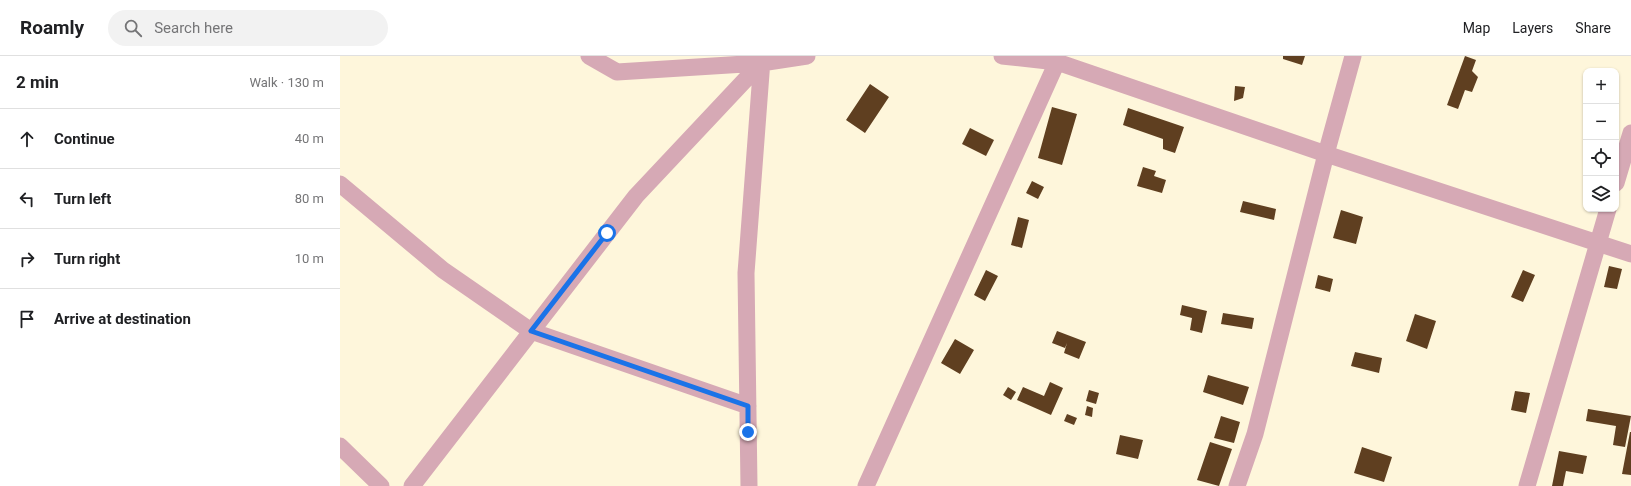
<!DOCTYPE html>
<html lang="en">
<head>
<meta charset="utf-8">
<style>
	:root { --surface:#fff; --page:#f2f2f2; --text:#202124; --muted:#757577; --line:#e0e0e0 }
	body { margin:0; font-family:Roboto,sans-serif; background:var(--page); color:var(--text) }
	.controls { position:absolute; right:12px; top:12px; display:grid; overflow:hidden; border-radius:8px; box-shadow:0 1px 3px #0004 }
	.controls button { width:36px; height:36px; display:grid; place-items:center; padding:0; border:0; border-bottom:1px solid var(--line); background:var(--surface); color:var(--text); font:20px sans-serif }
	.stop { position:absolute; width:12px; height:12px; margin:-9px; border:3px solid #1a73e8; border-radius:50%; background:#fff }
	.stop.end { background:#1a73e8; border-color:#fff; box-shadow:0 1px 4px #0008 }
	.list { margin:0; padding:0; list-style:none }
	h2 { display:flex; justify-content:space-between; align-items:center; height:52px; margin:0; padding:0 16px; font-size:17px }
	h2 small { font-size:13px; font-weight:400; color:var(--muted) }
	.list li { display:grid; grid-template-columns:26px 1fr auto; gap:12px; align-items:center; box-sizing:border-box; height:60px; padding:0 16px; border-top:1px solid var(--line) }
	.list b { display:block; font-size:15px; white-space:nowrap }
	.list em { font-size:13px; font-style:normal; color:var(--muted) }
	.icon { flex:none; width:22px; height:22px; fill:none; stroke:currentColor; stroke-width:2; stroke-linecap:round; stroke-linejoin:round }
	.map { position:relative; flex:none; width:1291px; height:430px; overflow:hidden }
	header { display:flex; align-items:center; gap:24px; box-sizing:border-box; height:56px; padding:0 20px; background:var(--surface); border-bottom:1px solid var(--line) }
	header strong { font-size:19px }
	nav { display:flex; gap:22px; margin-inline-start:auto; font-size:14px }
	.search { width:280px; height:36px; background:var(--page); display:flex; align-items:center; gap:10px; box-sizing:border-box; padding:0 14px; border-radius:22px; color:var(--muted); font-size:15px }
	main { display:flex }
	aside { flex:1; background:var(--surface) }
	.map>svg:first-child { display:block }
</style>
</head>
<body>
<header>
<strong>Roamly</strong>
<div class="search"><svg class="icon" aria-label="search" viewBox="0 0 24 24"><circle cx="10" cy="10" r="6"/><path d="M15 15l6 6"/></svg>Search here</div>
<nav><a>Map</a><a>Layers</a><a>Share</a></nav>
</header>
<main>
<aside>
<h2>2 min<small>Walk · 130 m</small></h2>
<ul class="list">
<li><svg class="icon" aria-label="ahead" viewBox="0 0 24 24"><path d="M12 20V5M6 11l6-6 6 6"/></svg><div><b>Continue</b></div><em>40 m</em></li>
<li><svg class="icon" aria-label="left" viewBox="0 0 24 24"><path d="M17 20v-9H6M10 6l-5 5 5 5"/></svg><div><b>Turn left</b></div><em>80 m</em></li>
<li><svg class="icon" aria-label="right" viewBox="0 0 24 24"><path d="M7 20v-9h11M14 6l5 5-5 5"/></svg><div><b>Turn right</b></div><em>10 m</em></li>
<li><svg class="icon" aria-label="arrive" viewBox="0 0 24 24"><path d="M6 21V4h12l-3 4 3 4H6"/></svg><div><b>Arrive at destination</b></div></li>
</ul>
</aside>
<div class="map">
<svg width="1291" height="430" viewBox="0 0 1291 430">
	<rect width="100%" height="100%" fill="#fef6db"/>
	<path fill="#5f3f20" d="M943 0H965L962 9 943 3Z
		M1125 0 1136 4 1132 15 1138 21 1132 36 1125 34 1118 53 1107 49Z
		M530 28 549 41 525 77 506 64Z
		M895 30 905 31 903 42 894 45Z
		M712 51 737 58 722 109 698 102Z
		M788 52 844 71 835 97 823 93V83L783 69Z
		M630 72 654 84 646 100 622 88Z
		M803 111 816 115 814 120 826 124 822 137 797 130Z
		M692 125 704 131 698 143 686 137Z
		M903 145 936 153 934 164 900 156Z
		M1001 154 1023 161 1016 188 993 182Z
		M678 161 689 164 682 192 671 189Z
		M1269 210 1282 213 1277 233 1264 231Z
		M646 214 658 220 645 245 634 239Z
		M1183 214 1195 219 1183 246 1171 241Z
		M978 219 993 223 990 236 975 232Z
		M842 249 867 255 862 277 850 274 852 262 840 259Z
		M883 257 914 262 912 273 881 268Z
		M1075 258 1096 265 1087 293 1066 285Z
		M717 275 746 286 739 303 724 297 727 287 725 292 712 287Z
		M615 283 634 294 620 318 601 307Z
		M1015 296 1042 302 1039 317 1011 310Z
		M868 319 909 331 903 349 863 336Z
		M710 326 723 332 711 359 677 344 683 331 704 340Z
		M668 331 676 336 671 344 663 339Z
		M749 334 759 337 756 348 746 345Z
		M1175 335 1190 337 1186 357 1171 354Z
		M747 350 753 352 752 361 745 359Z
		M1248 353 1291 360 1285 391 1273 389 1276 370 1246 365Z
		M727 358 737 362 734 369 724 365Z
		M881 360 900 366 894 387 874 382Z
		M1290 376H1291V419L1282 418Z
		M780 379 803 384 798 403 776 398Z
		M870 386 892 393 879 430 857 424Z
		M1022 391 1052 401 1044 426 1014 417Z
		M1219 395 1247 400 1243 418 1226 415 1223 430H1212Z"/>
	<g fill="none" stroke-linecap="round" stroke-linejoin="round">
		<path stroke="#d6a9b5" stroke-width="17" d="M249 0 277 16 421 7 467 0
			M662 0 717 6 986 98 1291 198
			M1276 127 1291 77
			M0 128 103 214 191 275 408 350
			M0 390 41 430
			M72 430 296 140 421 7
			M409 430 406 217 422 4
			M526 430 717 6
			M897 430 915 378 986 98 1013 0
			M1187 430 1268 153"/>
	</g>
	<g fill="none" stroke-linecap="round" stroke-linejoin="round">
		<path stroke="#1a73e8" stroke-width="5" d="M267 177 191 275 408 350V376"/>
	</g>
</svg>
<div class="controls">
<button>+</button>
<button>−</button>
<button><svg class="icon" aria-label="locate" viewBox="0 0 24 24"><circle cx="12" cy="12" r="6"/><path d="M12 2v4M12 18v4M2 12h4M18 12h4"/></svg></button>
<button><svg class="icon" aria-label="layers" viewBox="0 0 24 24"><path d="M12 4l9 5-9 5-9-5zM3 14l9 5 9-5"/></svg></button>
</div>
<div class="stop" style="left:267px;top:177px"></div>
<div class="stop end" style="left:408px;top:376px"></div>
</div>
</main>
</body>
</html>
